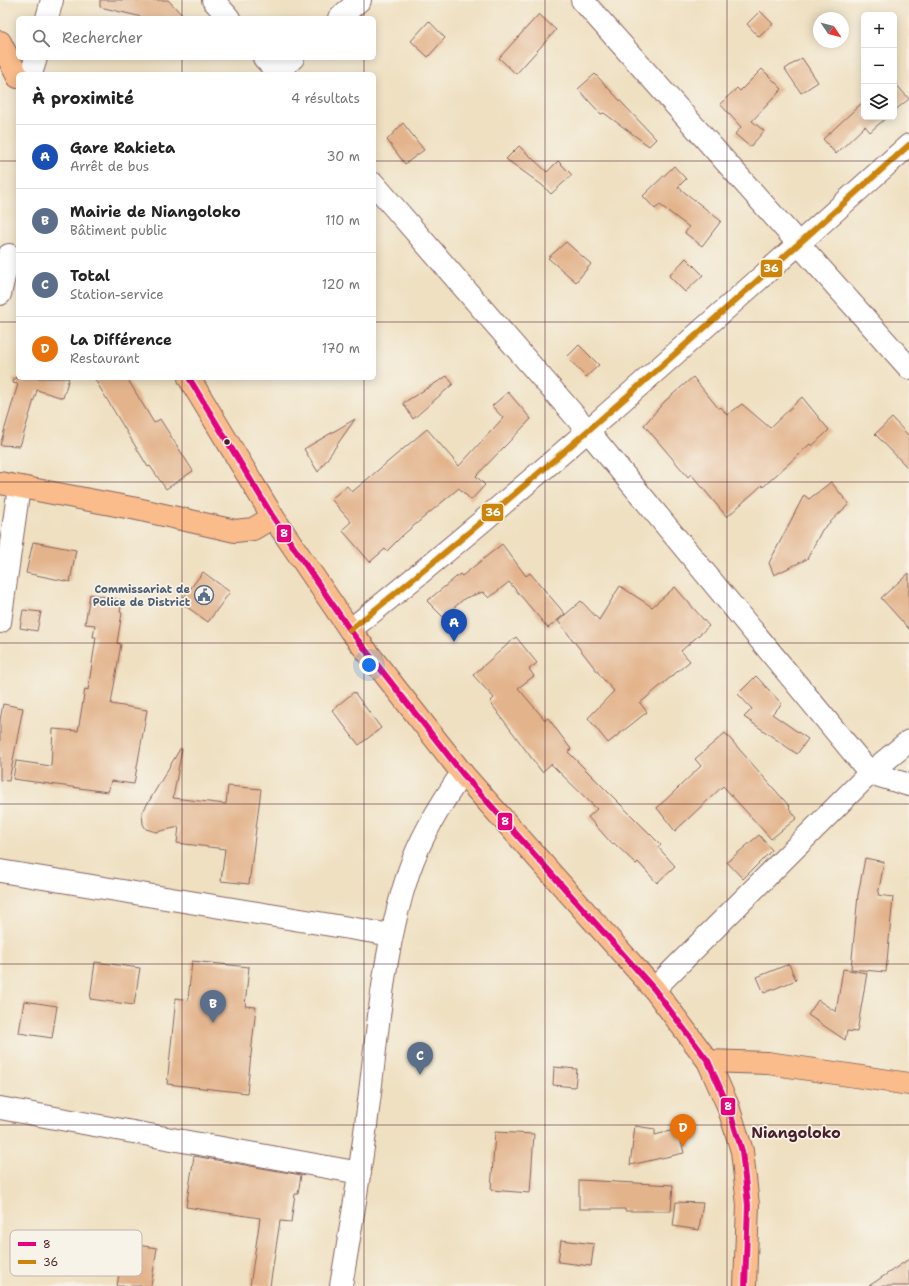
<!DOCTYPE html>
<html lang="fr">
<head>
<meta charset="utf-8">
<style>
	:root { --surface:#fff; --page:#f6f6f6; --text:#222; --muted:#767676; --line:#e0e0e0; --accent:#d1495b }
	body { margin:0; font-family:"Shantell Sans",sans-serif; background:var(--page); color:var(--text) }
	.controls { position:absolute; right:12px; top:12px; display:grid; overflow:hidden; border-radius:6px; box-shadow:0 2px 10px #0003 }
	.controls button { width:36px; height:36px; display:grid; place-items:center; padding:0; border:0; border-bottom:1px solid var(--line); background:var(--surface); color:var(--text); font:20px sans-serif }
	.compass { position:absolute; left:813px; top:12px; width:36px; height:36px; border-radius:50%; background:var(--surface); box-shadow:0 2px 10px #0003; rotate:125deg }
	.you { position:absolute; left:369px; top:665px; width:14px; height:14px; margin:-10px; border:3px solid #fff; border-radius:50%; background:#1a73e8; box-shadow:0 0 0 6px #1a73e833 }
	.badge { display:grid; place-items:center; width:26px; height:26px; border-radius:50%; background:var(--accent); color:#fff; font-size:13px; font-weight:700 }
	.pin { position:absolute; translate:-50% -33px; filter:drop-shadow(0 1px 2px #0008) }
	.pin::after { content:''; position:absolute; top:21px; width:14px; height:12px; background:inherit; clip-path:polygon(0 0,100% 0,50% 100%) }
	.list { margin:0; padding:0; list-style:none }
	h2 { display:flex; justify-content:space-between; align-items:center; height:52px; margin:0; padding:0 16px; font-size:17px }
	h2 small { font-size:13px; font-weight:400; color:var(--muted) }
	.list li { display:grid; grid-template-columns:26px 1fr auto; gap:12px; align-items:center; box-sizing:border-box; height:64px; padding:0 16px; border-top:1px solid var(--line) }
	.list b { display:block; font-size:15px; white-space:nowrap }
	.list p { margin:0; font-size:13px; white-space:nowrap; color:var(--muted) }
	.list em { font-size:13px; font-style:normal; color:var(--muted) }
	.icon { flex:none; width:22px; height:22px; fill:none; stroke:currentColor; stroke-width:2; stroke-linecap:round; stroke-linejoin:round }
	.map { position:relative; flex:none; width:909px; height:1286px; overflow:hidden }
	.search { position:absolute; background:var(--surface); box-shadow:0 2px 10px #0003; left:16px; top:16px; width:360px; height:44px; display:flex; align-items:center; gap:10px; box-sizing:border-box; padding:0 14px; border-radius:6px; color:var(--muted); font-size:15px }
	.panel { position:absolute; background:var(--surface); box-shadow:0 2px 10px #0003; left:16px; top:72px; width:360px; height:308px; border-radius:6px }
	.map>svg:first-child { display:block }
</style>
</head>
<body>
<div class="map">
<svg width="909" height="1286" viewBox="0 0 909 1286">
	<rect width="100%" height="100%" fill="#f7f3e8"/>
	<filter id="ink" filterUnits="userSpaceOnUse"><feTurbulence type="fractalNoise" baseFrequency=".025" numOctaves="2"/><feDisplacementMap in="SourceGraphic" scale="8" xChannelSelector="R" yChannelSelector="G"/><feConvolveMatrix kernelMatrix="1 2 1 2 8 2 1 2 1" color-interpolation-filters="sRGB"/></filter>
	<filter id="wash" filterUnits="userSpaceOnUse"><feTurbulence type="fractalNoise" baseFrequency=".012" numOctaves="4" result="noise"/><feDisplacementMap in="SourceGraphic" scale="16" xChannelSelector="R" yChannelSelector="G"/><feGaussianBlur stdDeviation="0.9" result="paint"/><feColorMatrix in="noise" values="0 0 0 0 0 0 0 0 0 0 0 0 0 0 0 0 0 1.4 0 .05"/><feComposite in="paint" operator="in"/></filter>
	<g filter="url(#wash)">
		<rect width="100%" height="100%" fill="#efe0c1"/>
		<g id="blocks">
			<path fill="#e3b48c" d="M100 0H168L185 18H146L100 7Z
				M760 11 773 24 759 37 747 24Z
				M539 14 556 30 516 74 499 58Z
				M429 21 445 38 428 57 411 41Z
				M802 58 818 82 801 93 785 69Z
				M762 69 782 89 752 121 764 131 750 147 735 134 741 127 720 104 737 88 740 91Z
				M595 74 656 139 649 146 604 113 601 114 578 89Z
				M894 82 909 99 894 111Z
				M864 101V117H887L870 132 865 126 836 154 823 139Z
				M403 123 424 150 405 164 387 140Z
				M519 146 547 172 558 161 572 175 551 194 542 185 506 159Z
				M674 166 686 179 678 187 721 221 702 246 685 233 689 227 660 205 655 209 643 196Z
				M566 242 591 264 576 282 548 258Z
				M686 258 703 275 685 292 669 276Z
				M579 345 599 365 586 377 567 357Z
				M447 376 453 384 413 419 403 403Z
				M693 377 719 409 721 407 727 415 742 404 770 428 802 397 829 430 812 446 810 444 763 487 762 485 727 517 691 474 688 477 644 425 665 401Z
				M14 378H69L63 398 37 390 20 446 0 445 18 384 13 383Z
				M94 378H127L154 423 160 419 193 471 166 489 150 466 148 467Z
				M508 392 531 419 476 476 485 485 471 500 459 488 404 534 387 551 385 549 370 562 342 530 351 522 331 499 347 486 352 492 427 429 459 466 503 418 492 406Z
				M892 418 909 436V469L875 434Z
				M355 419 318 472 304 449Z
				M831 482 849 504 822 530 807 559 774 575 769 563 804 495 809 499Z
				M33 542 76 550 70 582 26 573Z
				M502 544 526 576 530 573 565 614 548 628 509 582 489 598 483 592 465 598 443 617 427 601 460 574 462 576Z
				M203 572 230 592 208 622 180 602Z
				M909 573V629L881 598Z
				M620 586 652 607 675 587 709 626 681 651 690 661 640 703 647 712 608 743 588 718 614 691 604 680 558 621 581 601 599 620Z
				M90 594 122 600 120 612 122 613 117 643 121 644 111 704 147 710 134 784 111 781 108 792 13 779 16 761 51 766 53 729 78 731 85 689 88 690 96 637H93L95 625 85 624Z
				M23 610 41 612 37 631 20 628Z
				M516 637 537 663 529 669 534 676 518 688 545 720 548 718 571 749 568 752 661 845 658 847 675 866 657 883 638 862 636 864 614 843 613 845 588 817 597 809 551 764 542 772 490 702 494 698 473 675Z
				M756 676 782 704 772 714 808 739 797 754 744 717 752 709 738 694Z
				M354 692 381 728 359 745 332 710Z
				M3 704 23 708 9 781 0 780V720Z
				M725 733 790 807 789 808 797 818 771 839 723 786 675 831 657 808 701 766 695 759Z
				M180 749H182L173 798 226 804 228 786 261 789 249 884 221 881 225 849 177 843 179 827 156 832 146 829 143 824 142 813Z
				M759 835 772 850 743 879 727 862Z
				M865 858 884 862 878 895 893 897 886 972 851 969 858 895Z
				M192 961 249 967 245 1006 256 1007 247 1093 167 1084 176 998 188 1000Z
				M95 962 140 968 134 1005 90 999Z
				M789 964 796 980 764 993 757 977Z
				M843 969 867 973 857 1032 847 1031 845 1040 808 1015 818 1000 836 1012Z
				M24 1001 57 1006 52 1038 19 1033Z
				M554 1067 577 1069 575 1087 553 1085Z
				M635 1126 655 1129V1135L678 1129 684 1153 630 1165Z
				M495 1132 534 1134 530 1193 491 1190Z
				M194 1156 301 1175 298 1194H295L291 1222 280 1221 270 1286H250L260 1218 186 1207Z
				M579 1180 673 1185 671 1211H625V1209H579Z
				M676 1202 703 1203 699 1230 673 1226Z
				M561 1240 594 1244 591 1266 558 1262Z
				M124 1243 157 1248 151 1286H117Z
				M909 1259V1286H869Z"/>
		</g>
	</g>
	<g filter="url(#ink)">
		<use href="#blocks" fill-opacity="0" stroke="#846360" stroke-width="1"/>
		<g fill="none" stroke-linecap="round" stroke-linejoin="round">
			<g stroke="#846360" stroke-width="24">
				<path id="minor" d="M213 0 229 18
					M582 0 909 368
					M47 18 52 0
					M339 18 360 0
					M264 58 279 74
					M31 74 36 58
					M275 74 293 58
					M374 184 588 431 870 773 909 785
					M0 294 9 255
					M0 622 19 487
					M350 630C543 476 725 309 909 145
					M0 871 392 935
					M654 989 870 773 909 741
					M0 1108 360 1173
					M341 1286C351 1227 361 1169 368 1109 378 1030 383 948 409 871 421 836 442 802 462 773"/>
			</g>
			<g stroke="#846360" stroke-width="24">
				<path id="major" d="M0 483 137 509 235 531 253 529 273 517
					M708 1061 768 1063 909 1084"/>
			</g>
			<g stroke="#846360" stroke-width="24">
				<path id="highway" d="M0 42 18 77
					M189 378 273 517 350 630 462 773 654 989 708 1061 728 1106 742 1151 748 1205 745 1286"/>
			</g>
			<use href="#minor" stroke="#fff" stroke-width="22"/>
			<use href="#major" stroke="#f9bc8a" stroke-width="22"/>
			<use href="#highway" stroke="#f9bc8a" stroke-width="22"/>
			<g stroke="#f7f3e8" stroke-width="9">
				<path id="bus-1" d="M189 378 273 517 350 630 462 773 654 989 708 1061 728 1106 742 1151 748 1205 745 1286"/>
			</g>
			<g stroke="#f7f3e8" stroke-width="9">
				<path id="bus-2" d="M350 630C543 476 725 309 909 145"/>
			</g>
			<use href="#bus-1" stroke="#e5007d" stroke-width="6"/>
			<use href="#bus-2" stroke="#cc840b" stroke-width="6"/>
		</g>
	</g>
	<path fill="none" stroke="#4a1f2b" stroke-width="1" stroke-opacity="0.55" d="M182 0V18M364 0V18M545 0V1286M727 0V1286M182 58V74M364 58V74M0 161H18M374 161H909M0 322H18M374 322H909M182 378V1286M364 378V1286M0 482H909M0 643H909M0 804H909M0 964H909M0 1125H909"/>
	<defs>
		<g id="civic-ring" transform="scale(1)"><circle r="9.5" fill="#f7f3e8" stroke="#5c6f8a" stroke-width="1.5"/><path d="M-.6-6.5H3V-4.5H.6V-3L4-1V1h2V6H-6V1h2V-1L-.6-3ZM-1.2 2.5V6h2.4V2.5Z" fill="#5c6f8a"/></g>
	</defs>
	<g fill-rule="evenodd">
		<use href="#civic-ring" x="204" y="595"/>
	</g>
	<circle fill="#4a1f2b" stroke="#f7f3e8" stroke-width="1.5" cx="227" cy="442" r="3.5"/>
	<g text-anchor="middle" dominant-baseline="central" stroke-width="3.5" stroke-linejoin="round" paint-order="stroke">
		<g font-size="11" font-weight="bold" fill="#4e5e75" stroke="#f7f3e8" text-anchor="end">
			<text x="190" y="589">Commissariat de<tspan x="190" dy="13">Police de District</tspan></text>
		</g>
		<g font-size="15" font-weight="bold" fill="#4a1f2b" stroke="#f7f3e8">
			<text x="796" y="1133">Niangoloko</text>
		</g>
	</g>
	<rect x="10" y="1230" width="132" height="46" rx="6" fill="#f7f3e8" stroke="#c3b3af" stroke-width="1"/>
	<rect x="18" y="1242" width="18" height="4" fill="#e5007d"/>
	<rect x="18" y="1260" width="18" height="4" fill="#cc840b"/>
	<g font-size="11" fill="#4a1f2b">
		<text x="43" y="1248">8</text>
		<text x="43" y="1266">36</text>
	</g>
	<g stroke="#f7f3e8" stroke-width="1.5">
		<rect x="760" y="259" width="23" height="19" rx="4" fill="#cc840b"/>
		<rect x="481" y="503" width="23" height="19" rx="4" fill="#cc840b"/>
		<rect x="276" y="524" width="16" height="19" rx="4" fill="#e5007d"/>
		<rect x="497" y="812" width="16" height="19" rx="4" fill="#e5007d"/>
		<rect x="720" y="1097" width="16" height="19" rx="4" fill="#e5007d"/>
	</g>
	<g font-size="11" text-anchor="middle" font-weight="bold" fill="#fff">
		<text x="771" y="272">36</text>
		<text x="493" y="516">36</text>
		<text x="284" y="537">8</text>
		<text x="505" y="825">8</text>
		<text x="728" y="1110">8</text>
	</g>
</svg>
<div class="controls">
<button>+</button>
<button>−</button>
<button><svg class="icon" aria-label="layers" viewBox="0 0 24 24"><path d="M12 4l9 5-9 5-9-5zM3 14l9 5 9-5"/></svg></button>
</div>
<svg class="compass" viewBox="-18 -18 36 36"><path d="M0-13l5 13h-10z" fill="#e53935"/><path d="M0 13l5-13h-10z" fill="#767676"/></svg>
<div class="you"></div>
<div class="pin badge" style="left:454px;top:642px;background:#1a4fb4">A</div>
<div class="pin badge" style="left:213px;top:1023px;background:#5c6f8a">B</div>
<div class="pin badge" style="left:420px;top:1075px;background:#5c6f8a">C</div>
<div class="pin badge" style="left:683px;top:1147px;background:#e8710a">D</div>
<div class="search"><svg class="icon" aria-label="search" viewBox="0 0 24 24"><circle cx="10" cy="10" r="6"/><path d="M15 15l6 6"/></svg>Rechercher</div>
<section class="panel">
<h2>À proximité<small>4 résultats</small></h2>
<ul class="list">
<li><span class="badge" style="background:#1a4fb4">A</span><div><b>Gare Rakieta</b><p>Arrêt de bus</p></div><em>30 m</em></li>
<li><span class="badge" style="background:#5c6f8a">B</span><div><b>Mairie de Niangoloko</b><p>Bâtiment public</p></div><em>110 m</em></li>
<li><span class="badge" style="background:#5c6f8a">C</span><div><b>Total</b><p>Station-service</p></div><em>120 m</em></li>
<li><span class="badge" style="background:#e8710a">D</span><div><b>La Différence</b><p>Restaurant</p></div><em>170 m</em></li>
</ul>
</section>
</div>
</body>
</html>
